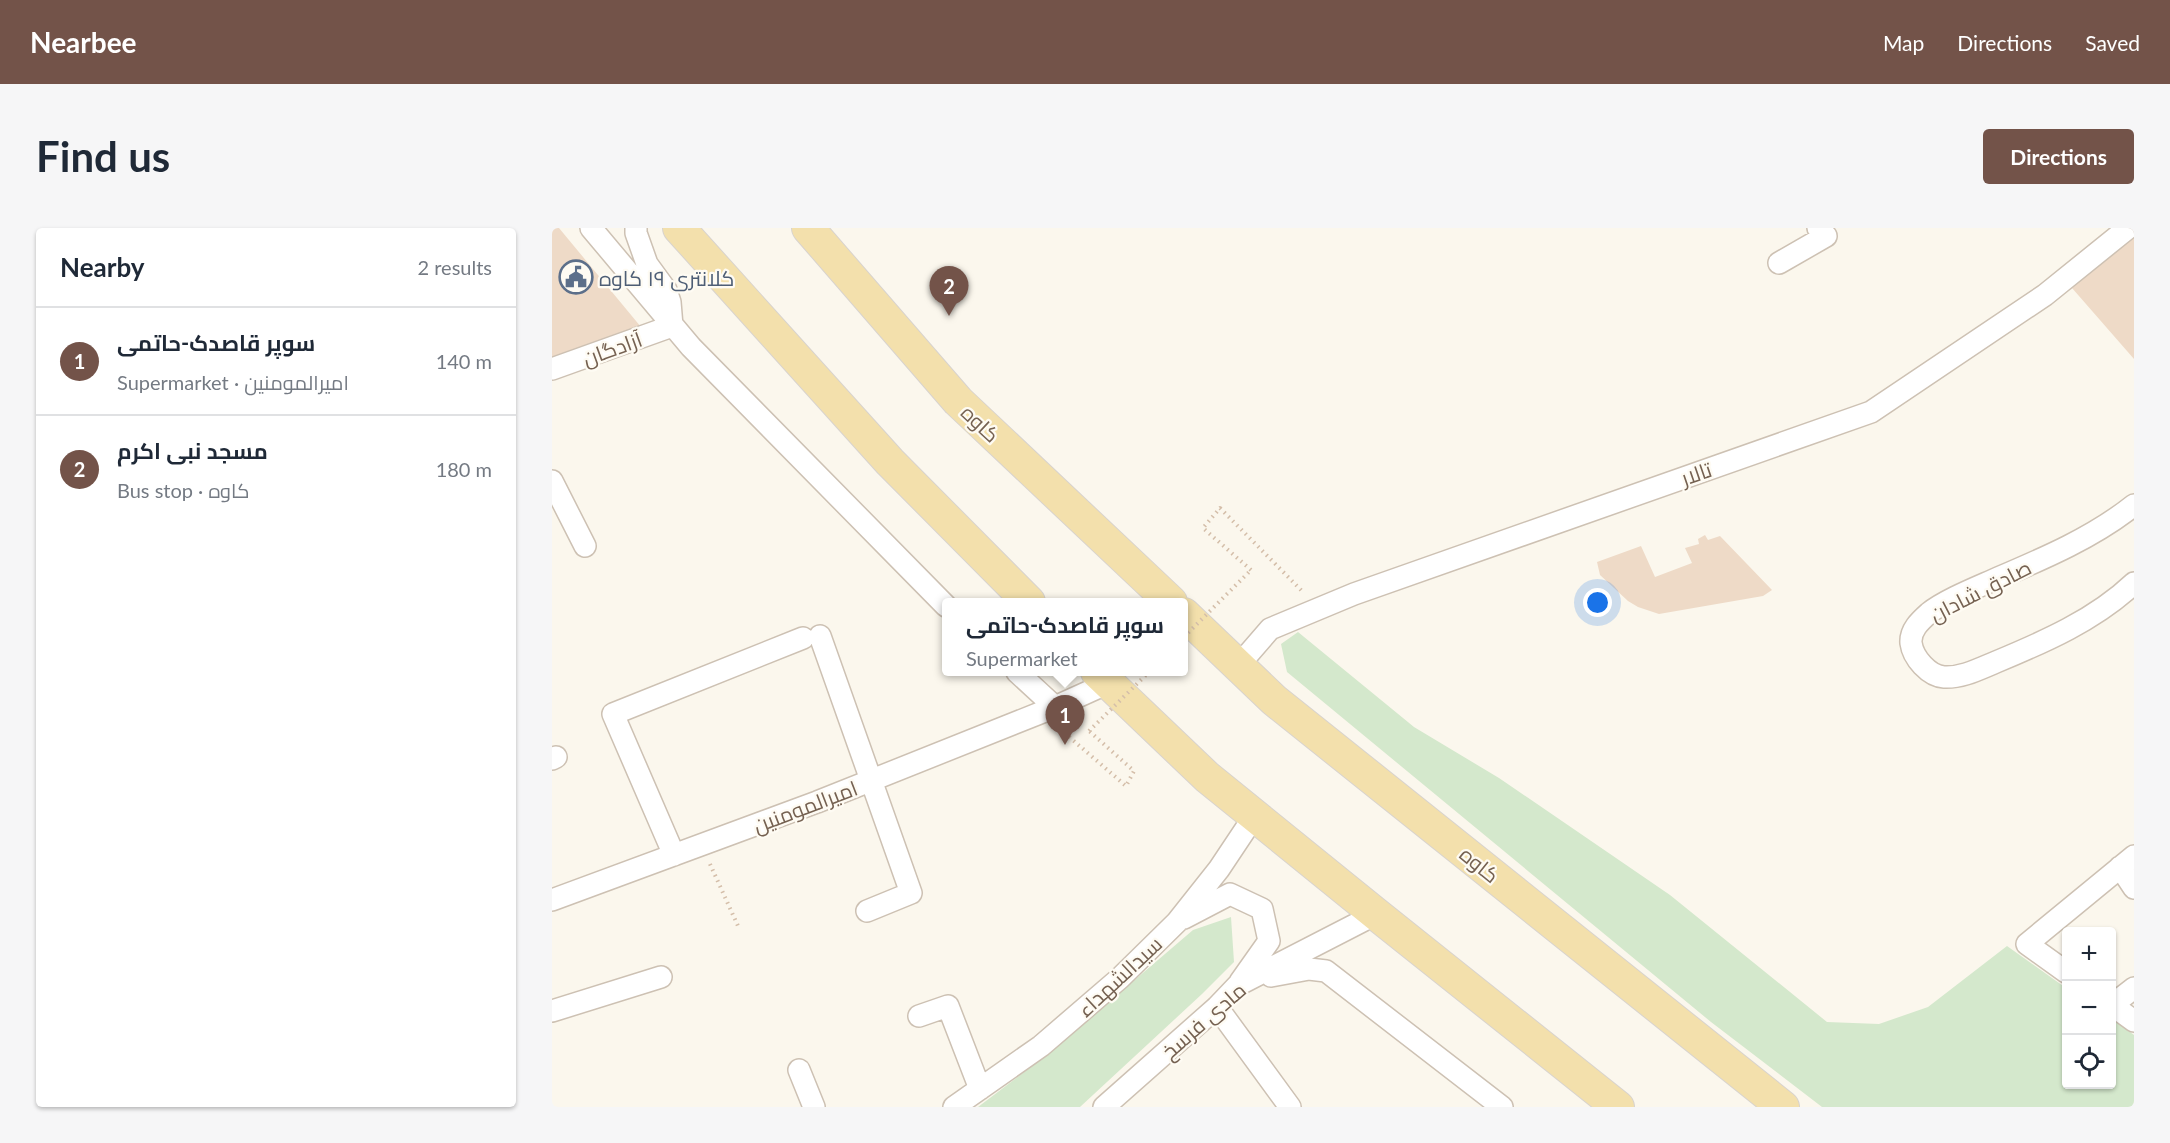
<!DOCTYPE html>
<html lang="en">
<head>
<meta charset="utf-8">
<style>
	:root { --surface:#fff; --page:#f6f6f7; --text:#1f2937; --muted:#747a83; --line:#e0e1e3; --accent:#735349 }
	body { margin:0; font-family:Lato,Cairo,sans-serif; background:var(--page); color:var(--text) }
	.controls { position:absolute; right:18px; bottom:18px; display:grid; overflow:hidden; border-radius:6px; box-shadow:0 2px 4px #0004 }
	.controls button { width:54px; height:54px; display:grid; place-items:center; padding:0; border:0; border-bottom:2px solid var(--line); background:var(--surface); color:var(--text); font:30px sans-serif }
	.you { position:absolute; left:1046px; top:375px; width:21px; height:21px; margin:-15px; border:4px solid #fff; border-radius:50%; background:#1a73e8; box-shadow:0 0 0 9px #1a73e833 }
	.badge { display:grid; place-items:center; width:39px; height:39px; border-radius:50%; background:var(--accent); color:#fff; font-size:20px; font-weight:700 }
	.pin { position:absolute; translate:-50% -50px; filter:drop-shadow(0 2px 3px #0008) }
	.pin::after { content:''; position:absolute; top:32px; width:21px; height:18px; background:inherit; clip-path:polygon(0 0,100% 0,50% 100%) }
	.popup { position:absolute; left:390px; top:370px; width:246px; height:78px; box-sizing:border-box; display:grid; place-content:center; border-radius:6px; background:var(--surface); filter:drop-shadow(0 2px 4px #0005); font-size:20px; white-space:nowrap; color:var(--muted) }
	.popup b { font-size:22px; color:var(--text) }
	.popup::after { content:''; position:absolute; left:50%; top:100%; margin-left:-12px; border:12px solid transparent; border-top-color:var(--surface) }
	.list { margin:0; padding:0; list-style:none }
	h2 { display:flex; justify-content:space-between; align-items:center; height:78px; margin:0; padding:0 24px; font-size:26px }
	h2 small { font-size:20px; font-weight:400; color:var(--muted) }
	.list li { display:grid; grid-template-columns:39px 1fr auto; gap:18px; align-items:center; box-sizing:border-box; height:108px; padding:0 24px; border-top:2px solid var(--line) }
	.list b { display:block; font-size:22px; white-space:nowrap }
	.list p { margin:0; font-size:20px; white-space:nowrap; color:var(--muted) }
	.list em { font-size:20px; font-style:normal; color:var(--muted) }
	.icon { flex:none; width:33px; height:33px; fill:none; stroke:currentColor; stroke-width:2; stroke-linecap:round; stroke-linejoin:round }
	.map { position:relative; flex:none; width:1582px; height:879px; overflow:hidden; border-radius:6px }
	header { display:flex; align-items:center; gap:36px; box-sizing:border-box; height:84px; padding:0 30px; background:var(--accent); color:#fff }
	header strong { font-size:28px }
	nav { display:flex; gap:33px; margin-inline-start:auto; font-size:21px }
	.intro { display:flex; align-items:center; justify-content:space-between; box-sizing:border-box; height:144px; padding:0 36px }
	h1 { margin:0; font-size:42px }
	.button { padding:15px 27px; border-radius:6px; background:var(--accent); color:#fff; font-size:21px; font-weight:700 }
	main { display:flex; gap:36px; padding:0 36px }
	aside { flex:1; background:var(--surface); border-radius:6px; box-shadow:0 2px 4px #0004 }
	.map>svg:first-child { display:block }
</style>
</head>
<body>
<header>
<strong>Nearbee</strong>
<nav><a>Map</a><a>Directions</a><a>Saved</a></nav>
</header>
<div class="intro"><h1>Find us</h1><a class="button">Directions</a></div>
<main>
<aside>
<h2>Nearby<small>2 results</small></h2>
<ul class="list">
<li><span class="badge">1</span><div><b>سوپر قاصدک-حاتمی</b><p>Supermarket · امیرالمومنین</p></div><em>140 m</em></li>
<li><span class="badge">2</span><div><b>مسجد نبی اکرم</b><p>Bus stop · کاوه</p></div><em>180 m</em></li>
</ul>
</aside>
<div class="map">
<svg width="1582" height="879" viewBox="0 0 1582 879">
	<rect width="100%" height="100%" fill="#fbf7ed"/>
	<path fill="#d4e8cc" d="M746 404 862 499 947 550 1118 667 1275 794 1327 796 1376 779 1455 718 1514 760V856H1560V791L1582 807V879H1270L1159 794 735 444 729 416Z
		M679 689 682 734 650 766 528 879H426L495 827 641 702Z"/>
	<path fill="#eedac7" d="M0 0H7L89 99 0 129Z
		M1582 7V131L1520 60Z
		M1153 307 1156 312 1168 308 1220 362 1211 368 1107 386 1086 379 1076 373 1048 347 1045 334 1089 318 1103 349 1140 335 1133 320 1147 316 1146 311Z"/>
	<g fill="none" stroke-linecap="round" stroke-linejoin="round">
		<g stroke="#cdc1b3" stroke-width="24">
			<path id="minor" d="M39 0 139 119 394 378
				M1227 35 1274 8 1266 0
				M0 141 120 98 118 74 114 62 95 36 84 5V0
				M0 253 33 318
				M1582 277C1542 309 1493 330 1446 350 1426 359 1393 372 1377 385 1368 393 1358 402 1359 415 1361 430 1377 448 1392 449 1410 450 1427 441 1444 434 1492 414 1543 392 1582 355
				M268 408 359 665 315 683
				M686 438 718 401 802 366 1319 184 1493 67 1576 0
				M465 444 503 479
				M0 531 4 529
				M122 627 61 486 251 410
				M1568 639 1582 660
				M0 672 265 574 503 479 556 455
				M632 690 678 666 710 681 717 713 688 754
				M1514 744 1475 716 1582 628
				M719 748 757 741 774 743 950 879
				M1560 777 1582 760
				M1560 777 1582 793
				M665 779 738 879
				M0 783 109 749
				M367 788 396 778 428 861
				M247 842 262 879
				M402 879 489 818 568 750 625 694 667 641 703 587
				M552 879 665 779 686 757 824 686"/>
		</g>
		<g stroke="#d8d3ce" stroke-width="34">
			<path id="primary" d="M127 0 338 234 477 374
				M256 0 406 173 619 374
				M632 386 722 472 1231 879
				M545 444 655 549 824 686 1066 879"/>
		</g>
		<path stroke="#d4bea9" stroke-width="4" stroke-dasharray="1.5 4.5" stroke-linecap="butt" d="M699 342 651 300 668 280 750 363
			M508 501 574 558 582 543 537 503
			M158 636 186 698"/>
		<use href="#minor" stroke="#fff" stroke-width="21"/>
		<use href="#primary" stroke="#f3e0ac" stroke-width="32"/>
		<path stroke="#d4bea9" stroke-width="4" stroke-dasharray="1.5 4.5" stroke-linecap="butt" d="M632 409 699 342
			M537 503 597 444"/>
	</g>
	<defs>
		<g id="civic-ring" transform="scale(1.725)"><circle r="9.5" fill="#fefbf3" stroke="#5c6f8a" stroke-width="1.5"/><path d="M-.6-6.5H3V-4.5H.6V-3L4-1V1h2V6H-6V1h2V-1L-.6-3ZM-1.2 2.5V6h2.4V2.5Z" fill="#5c6f8a"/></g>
	</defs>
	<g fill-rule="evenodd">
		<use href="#civic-ring" x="24" y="49"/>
	</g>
	<g text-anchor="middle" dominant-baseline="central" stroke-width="4.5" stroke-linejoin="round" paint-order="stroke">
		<g font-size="21" fill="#4e5e75" stroke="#fefbf3" text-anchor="start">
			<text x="47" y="49">کلانتری ۱۹ کاوه</text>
		</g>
		<g font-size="21" fill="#756151" stroke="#fefbf3">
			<text transform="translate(60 120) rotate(-20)">آزادگان</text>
			<text transform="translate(429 195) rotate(43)">کاوه</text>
			<text transform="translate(1144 245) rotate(-19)">تالار</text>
			<text transform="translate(1428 362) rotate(-27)">صادق شادان</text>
			<text transform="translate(253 578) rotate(-21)">امیرالمومنین</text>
			<text transform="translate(928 636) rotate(39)">کاوه</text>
			<text transform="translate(567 748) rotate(-43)">سیدالشهداء</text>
			<text transform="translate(651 792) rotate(-41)">مادی فرسخ</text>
		</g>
	</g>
</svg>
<div class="controls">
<button>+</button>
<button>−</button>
<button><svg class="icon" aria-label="locate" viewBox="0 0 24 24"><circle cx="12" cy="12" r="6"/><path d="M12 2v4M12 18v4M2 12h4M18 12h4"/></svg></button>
</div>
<div class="you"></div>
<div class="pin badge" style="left:513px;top:517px">1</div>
<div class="popup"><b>سوپر قاصدک-حاتمی</b>Supermarket</div>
<div class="pin badge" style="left:397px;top:88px">2</div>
</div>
</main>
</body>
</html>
